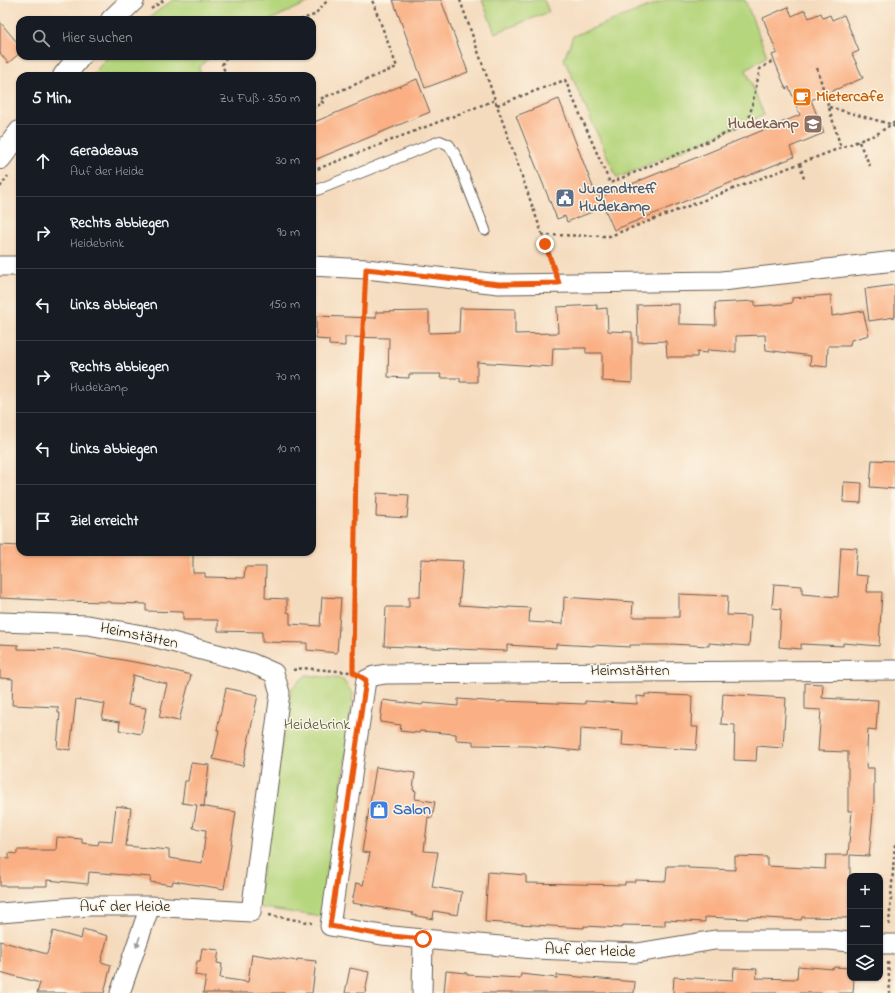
<!DOCTYPE html>
<html lang="de">
<head>
<meta charset="utf-8">
<style>
	:root { --surface:#171b24; --page:#242831; --text:#f1f3f6; --muted:#9ea1a6; --line:#363941 }
	body { margin:0; font-family:"Indie Flower",sans-serif; background:var(--page); color:var(--text) }
	.controls { position:absolute; right:12px; bottom:12px; display:grid; overflow:hidden; border-radius:8px; box-shadow:0 1px 3px #0004 }
	.controls button { width:36px; height:36px; display:grid; place-items:center; padding:0; border:0; border-bottom:1px solid var(--line); background:var(--surface); color:var(--text); font:20px sans-serif }
	.stop { position:absolute; width:12px; height:12px; margin:-9px; border:3px solid #ea580c; border-radius:50%; background:#fff }
	.stop.end { background:#ea580c; border-color:#fff; box-shadow:0 1px 4px #0008 }
	.list { margin:0; padding:0; list-style:none }
	h2 { display:flex; justify-content:space-between; align-items:center; height:52px; margin:0; padding:0 16px; font-size:17px }
	h2 small { font-size:13px; font-weight:400; color:var(--muted) }
	.list li { display:grid; grid-template-columns:26px 1fr auto; gap:12px; align-items:center; box-sizing:border-box; height:72px; padding:0 16px; border-top:1px solid var(--line) }
	.list b { display:block; font-size:15px; white-space:nowrap }
	.list p { margin:0; font-size:13px; white-space:nowrap; color:var(--muted) }
	.list em { font-size:13px; font-style:normal; color:var(--muted) }
	.icon { flex:none; width:22px; height:22px; fill:none; stroke:currentColor; stroke-width:2; stroke-linecap:round; stroke-linejoin:round }
	.map { position:relative; flex:none; width:895px; height:993px; overflow:hidden }
	.search { position:absolute; background:var(--surface); box-shadow:0 1px 3px #0004; left:16px; top:16px; width:300px; height:44px; display:flex; align-items:center; gap:10px; box-sizing:border-box; padding:0 14px; border-radius:12px; color:var(--muted); font-size:15px }
	.panel { position:absolute; background:var(--surface); box-shadow:0 1px 3px #0004; left:16px; top:72px; width:300px; height:484px; border-radius:12px }
	.map>svg:first-child { display:block }
</style>
</head>
<body>
<div class="map">
<svg width="895" height="993" viewBox="0 0 895 993">
	<rect width="100%" height="100%" fill="#fcf5e5"/>
	<filter id="ink" filterUnits="userSpaceOnUse"><feTurbulence type="fractalNoise" baseFrequency=".025" numOctaves="2"/><feDisplacementMap in="SourceGraphic" scale="8" xChannelSelector="R" yChannelSelector="G"/><feConvolveMatrix kernelMatrix="1 2 1 2 8 2 1 2 1" color-interpolation-filters="sRGB"/></filter>
	<filter id="wash" filterUnits="userSpaceOnUse"><feTurbulence type="fractalNoise" baseFrequency=".012" numOctaves="4" result="noise"/><feDisplacementMap in="SourceGraphic" scale="16" xChannelSelector="R" yChannelSelector="G"/><feGaussianBlur stdDeviation="0.9" result="paint"/><feColorMatrix in="noise" values="0 0 0 0 0 0 0 0 0 0 0 0 0 0 0 0 0 1.4 0 .05"/><feComposite in="paint" operator="in"/></filter>
	<g filter="url(#wash)">
		<rect width="100%" height="100%" fill="#f5dbbe"/>
		<path fill="#b6d67d" stroke="#69794c" d="M173 0H314L270 20H146Z
			M482 0H544L549 12 495 33Z
			M665 0H745L767 56 746 70 764 115 617 178 564 59 573 36Z
			M108 56H211L199 68 201 75 199 76H92Z
			M306 675 342 679 353 694 345 763 322 917 257 907 280 753 291 689Z"/>
		<g id="blocks">
			<path fill="#fab084" d="M393 0H441L468 72 425 88Z
				M788 7 792 16 805 10 809 18 821 13 823 18 830 15 832 20 844 15 859 51 852 54 863 78 811 100 824 133 790 147 794 157 614 230 604 207 567 222 565 216 557 219 516 116 559 99 596 195 599 194 600 197 800 115 789 87 786 89 772 55 777 53 763 18Z
				M0 22 20 46V53L8 63 0 53Z
				M417 79 430 112 312 161V123Z
				M895 285V317L869 321 865 289Z
				M831 295 832 316 863 311 869 335 851 340 850 346H828L827 367 810 365 811 356 766 350 765 335 736 336V352L708 350 707 353 697 352V357H667L666 341 638 342 637 305 679 304V324L716 325 715 303 755 301V306L785 304 792 303V298Z
				M597 305V309L607 308 608 331 632 332V383L602 381V353H586V348H553L552 367 477 362V382H460V378H440L441 374H409V378L388 377 389 338 345 337V346L329 345V340L316 339V316L376 318V312L429 311V333L459 332 460 308 515 309V334L558 333 557 307Z
				M872 460 895 461V489L870 487Z
				M844 482 862 483 861 503 843 502Z
				M377 493 409 495 407 518 376 516Z
				M0 545 20 546V552L164 553V552H193V573H205V577L244 578 245 567H266L265 598 287 599V612L290 613V624L320 626 322 597 341 598 337 653 307 650V643L262 642V632L218 631V620H183V612L146 611V604L111 603V602L62 601 0 598Z
				M841 547 857 548 855 575 868 576 867 592H882L879 646 843 643V646L801 644V649L779 647 781 609 772 608 774 584 802 586V594L838 597Z
				M421 559 463 561 459 605 508 608V607L530 608 529 622 563 624 564 597 633 602 632 617H679V594L728 596 727 615 751 616 749 646 709 643V646L671 644V645H630V647L593 645V646L556 644V648L507 645V651L384 646 386 607H409V597H420Z
				M0 644 18 645V649L67 650 151 665 191 675 179 721 159 717 167 684 133 675 128 705 146 708 141 734 119 730 120 722 102 719 105 704 76 699 70 750 57 748 60 713H58V707L12 705 13 679 0 678Z
				M805 683 823 684 822 698 857 700V699L878 700 876 730 868 729 866 768H874V802L869 856 850 855V918L802 917 801 920 748 917V919L705 917V922L665 920V926L623 925 622 928 584 926V928L485 922 488 872 526 875V883L625 885V882H635V880L666 881 667 866H688V868L735 870V856L767 857V866L825 869 826 855H848L852 811H848V752L818 751 821 710 805 709Z
				M226 688 258 695 243 766 213 759 219 730H217Z
				M645 694 692 696 691 727H698L696 750 622 745 623 731 581 728 580 751 529 746 473 745V741L456 740V734L420 731 419 733 400 731 401 725 380 722 383 700 422 705 423 703 458 706V699L500 702V701L585 704V701L637 704V696L645 697Z
				M723 694 786 698 783 748 757 746 756 761 734 760 735 725 721 724Z
				M191 763 209 765 204 806H200L236 812 224 889 173 881 172 885 150 882 151 877 89 872 88 884 47 880V886H0V858L9 859V853L17 854V850H56L57 837 82 839V843L98 845 99 841 112 842 116 806 131 808 126 846 169 850V858L202 863 206 830 193 828 197 805 182 803 185 781H188Z
				M376 767 415 773 413 790 416 791 415 799 435 802 432 818 428 817 424 851 438 852 432 887 462 892 458 915 434 911 433 919 412 915 413 913 352 903 356 883 363 885 370 853 362 852Z
				M83 929 108 936 101 962 111 965 104 993H37L40 983 0 972V941L47 954 53 931 81 939Z
				M202 948 219 950 217 963 222 964 220 978 248 982 252 954 297 961V959L316 961 312 993H203L206 977 195 975 197 961H200Z
				M798 966 833 969 834 967 850 968V978H854L853 993H673L674 977 733 980 734 968 757 969 756 978 797 979Z
				M350 968 369 972 365 993H345Z
				M446 971 467 973V975L520 978 521 974 557 978V975L635 982 634 993H444Z"/>
		</g>
	</g>
	<g filter="url(#ink)">
		<use href="#blocks" fill-opacity="0" stroke="#685f55" stroke-width="1"/>
		<g fill="none" stroke-linecap="round" stroke-linejoin="round">
			<g stroke="#685f55" stroke-width="12">
				<path id="lane" d="M312 192 440 141 449 145 456 156 485 230"/>
			</g>
			<g stroke="#685f55" stroke-width="21">
				<path id="street" d="M0 266H20
					M312 266 366 269 499 284 722 281 895 261
					M0 622 88 625 153 637 251 663 274 673 280 693 251 912 150 906H88L0 913
					M850 942 829 940H715L637 953 534 949 423 939 382 935 330 926 366 680 374 676 386 674 895 670
					M880 944H895
					M120 993 150 906
					M422 993 423 939"/>
			</g>
			<g stroke="#685f55" stroke-width="24">
				<path id="primary" d="M112 20 133 0
					M64 76 80 56
					M0 158 20 132"/>
			</g>
			<path stroke="#685f55" stroke-width="2.5" stroke-dasharray="3 3" stroke-linecap="butt" d="M460 0 553 265
				M151 9 164 0
				M300 20 314 15 328 0
				M817 68 841 148
				M218 76 225 73
				M227 76 222 65 227 56
				M497 105 565 80 610 183 748 124 760 69 774 60
				M829 107 890 124 895 127
				M312 108 323 103 320 99 397 67 372 0
				M859 142 870 166
				M800 164 804 179
				M312 171 495 100
				M0 187 8 176
				M542 235 610 236 877 134 895 122
				M353 667 356 465 365 287
				M293 670 303 668 350 672
				M269 915 312 923
				M889 925 895 844
				M888 962 890 993"/>
			<use href="#lane" stroke="#fff" stroke-width="10"/>
			<use href="#street" stroke="#fff" stroke-width="19"/>
			<use href="#primary" stroke="#fff" stroke-width="22"/>
		</g>
		<defs><path id="oneway-solid" d="M-6-.8H1V-3.2L6.5 0L1 3.2V.8H-6Z"/></defs>
		<use fill="#999" href="#oneway-solid" transform="translate(138 942) rotate(109)"/>
	</g>
	<g fill="none" stroke-linecap="round" stroke-linejoin="round" filter="url(#ink)">
		<path stroke="#ea580c" stroke-width="5" d="M423 939 382 935 330 926 366 680 353 672V664L356 465 366 269 499 284 559 283 545 244"/>
	</g>
	<defs>
		<g id="cafe-square" transform="scale(1)"><rect x="-9" y="-9" width="18" height="18" rx="4" fill="#e8710a" stroke="#fcf5e5"/><path d="M-5.5-4.5H6V0H3Q3 3.5 0 3.5H-2.5Q-5.5 3.5-5.5 0ZM3-3.2v2h1.7v-2ZM-6 4.5H4V6H-6Z" fill="#fff"/></g>
		<g id="school-square" transform="scale(1)"><rect x="-9" y="-9" width="18" height="18" rx="4" fill="#8d6e63" stroke="#fcf5e5"/><path d="M0-5L7-2L0 1L-7-2ZM-4 1L0 2.5L4 1V4Q0 6-4 4Z" fill="#fff"/></g>
		<g id="civic-square" transform="scale(1)"><rect x="-9" y="-9" width="18" height="18" rx="4" fill="#5c6f8a" stroke="#fcf5e5"/><path d="M-.6-6.5H3V-4.5H.6V-3L4-1V1h2V6H-6V1h2V-1L-.6-3ZM-1.2 2.5V6h2.4V2.5Z" fill="#fff"/></g>
		<g id="shop-square" transform="scale(1)"><rect x="-9" y="-9" width="18" height="18" rx="4" fill="#3f7fe0" stroke="#fcf5e5"/><path d="M-5-2.5h2.3a2.7 3.5 0 0 1 5.4 0H5L5.5 6h-11ZM-1.5-2.5h3a1.5 2.3 0 0 0-3 0Z" fill="#fff"/></g>
	</defs>
	<g fill-rule="evenodd">
		<use href="#cafe-square" x="802" y="97"/>
		<use href="#school-square" x="813" y="124"/>
		<use href="#civic-square" x="565" y="198"/>
		<use href="#shop-square" x="379" y="810"/>
	</g>
	<g text-anchor="middle" dominant-baseline="central" stroke-width="3" stroke-linejoin="round" paint-order="stroke">
		<g font-size="16" font-weight="bold" fill="#c56008" stroke="#fcf5e5" text-anchor="start">
			<text x="816" y="97">Mietercafe</text>
		</g>
		<g font-size="16" font-weight="bold" fill="#785e54" stroke="#fcf5e5" text-anchor="end">
			<text x="799" y="124">Hudekamp</text>
		</g>
		<g font-size="16" font-weight="bold" fill="#4e5e75" stroke="#fcf5e5" text-anchor="start">
			<text x="579" y="189">Jugendtreff<tspan x="579" dy="18">Hudekamp</tspan></text>
		</g>
		<g font-size="16" fill="#1c1c1c" stroke="#fcf5e5">
			<text transform="translate(139 636) rotate(12)">Heimstätten</text>
			<text x="630" y="671">Heimstätten</text>
			<text x="125" y="907">Auf der Heide</text>
			<text transform="translate(590 951) rotate(2)">Auf der Heide</text>
		</g>
		<g font-size="16" fill="#4a5439" stroke="#fcf5e5">
			<text x="317" y="725">Heidebrink</text>
		</g>
		<g font-size="16" font-weight="bold" fill="#366cbe" stroke="#fcf5e5" text-anchor="start">
			<text x="393" y="810">Salon</text>
		</g>
	</g>
</svg>
<div class="controls">
<button>+</button>
<button>−</button>
<button><svg class="icon" aria-label="layers" viewBox="0 0 24 24"><path d="M12 4l9 5-9 5-9-5zM3 14l9 5 9-5"/></svg></button>
</div>
<div class="stop" style="left:423px;top:939px"></div>
<div class="stop end" style="left:545px;top:244px"></div>
<div class="search"><svg class="icon" aria-label="search" viewBox="0 0 24 24"><circle cx="10" cy="10" r="6"/><path d="M15 15l6 6"/></svg>Hier suchen</div>
<section class="panel">
<h2>5 Min.<small>Zu Fuß · 350 m</small></h2>
<ul class="list">
<li><svg class="icon" aria-label="ahead" viewBox="0 0 24 24"><path d="M12 20V5M6 11l6-6 6 6"/></svg><div><b>Geradeaus</b><p>Auf der Heide</p></div><em>30 m</em></li>
<li><svg class="icon" aria-label="right" viewBox="0 0 24 24"><path d="M7 20v-9h11M14 6l5 5-5 5"/></svg><div><b>Rechts abbiegen</b><p>Heidebrink</p></div><em>90 m</em></li>
<li><svg class="icon" aria-label="left" viewBox="0 0 24 24"><path d="M17 20v-9H6M10 6l-5 5 5 5"/></svg><div><b>Links abbiegen</b></div><em>150 m</em></li>
<li><svg class="icon" aria-label="right" viewBox="0 0 24 24"><path d="M7 20v-9h11M14 6l5 5-5 5"/></svg><div><b>Rechts abbiegen</b><p>Hudekamp</p></div><em>70 m</em></li>
<li><svg class="icon" aria-label="left" viewBox="0 0 24 24"><path d="M17 20v-9H6M10 6l-5 5 5 5"/></svg><div><b>Links abbiegen</b></div><em>10 m</em></li>
<li><svg class="icon" aria-label="arrive" viewBox="0 0 24 24"><path d="M6 21V4h12l-3 4 3 4H6"/></svg><div><b>Ziel erreicht</b></div></li>
</ul>
</section>
</div>
</body>
</html>
